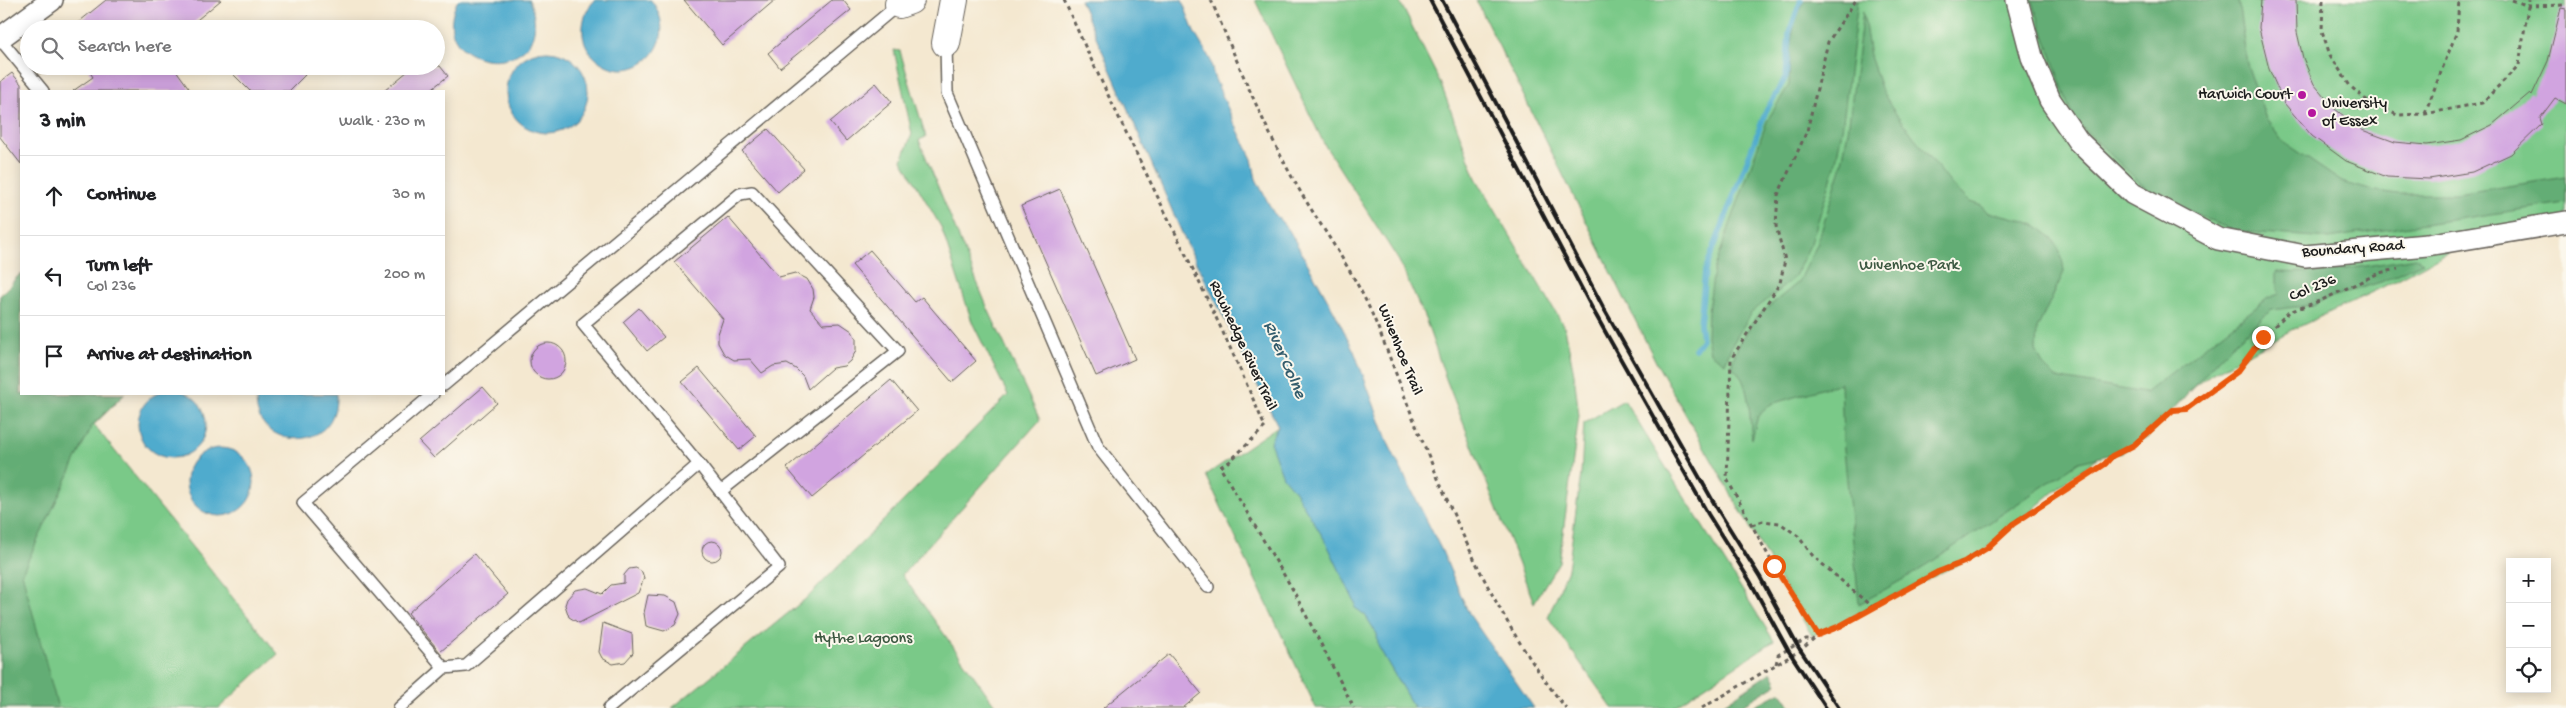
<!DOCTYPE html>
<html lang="en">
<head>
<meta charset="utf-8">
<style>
	:root { --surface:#fff; --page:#f6f6f6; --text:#202124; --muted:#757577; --line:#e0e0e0 }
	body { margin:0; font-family:"Gochi Hand",sans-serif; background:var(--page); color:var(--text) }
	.controls { position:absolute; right:15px; bottom:15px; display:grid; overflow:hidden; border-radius:0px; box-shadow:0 2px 12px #0003 }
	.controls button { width:45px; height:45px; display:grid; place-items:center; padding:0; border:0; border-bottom:1px solid var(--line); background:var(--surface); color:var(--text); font:25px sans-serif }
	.stop { position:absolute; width:15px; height:15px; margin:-11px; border:4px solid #ea580c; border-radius:50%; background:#fff }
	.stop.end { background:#ea580c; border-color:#fff; box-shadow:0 1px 5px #0008 }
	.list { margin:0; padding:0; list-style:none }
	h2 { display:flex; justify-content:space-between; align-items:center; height:65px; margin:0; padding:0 20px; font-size:21px }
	h2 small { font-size:16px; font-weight:400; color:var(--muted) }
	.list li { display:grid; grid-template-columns:32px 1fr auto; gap:15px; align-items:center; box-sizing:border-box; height:80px; padding:0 20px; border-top:1px solid var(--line) }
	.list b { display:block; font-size:19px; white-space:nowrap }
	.list p { margin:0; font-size:16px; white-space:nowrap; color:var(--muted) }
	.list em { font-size:16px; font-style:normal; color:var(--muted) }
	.icon { flex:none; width:28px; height:28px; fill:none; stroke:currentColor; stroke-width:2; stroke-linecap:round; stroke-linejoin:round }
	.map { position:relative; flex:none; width:2566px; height:708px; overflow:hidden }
	.search { position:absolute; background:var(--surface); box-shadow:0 2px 12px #0003; left:20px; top:20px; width:425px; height:55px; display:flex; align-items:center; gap:12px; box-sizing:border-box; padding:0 18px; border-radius:28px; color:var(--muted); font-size:19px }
	.panel { position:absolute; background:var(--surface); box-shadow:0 2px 12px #0003; left:20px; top:90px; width:425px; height:305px; border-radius:0px }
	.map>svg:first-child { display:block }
</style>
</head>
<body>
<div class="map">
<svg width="2566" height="708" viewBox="0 0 2566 708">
	<rect width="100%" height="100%" fill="#fbf7ec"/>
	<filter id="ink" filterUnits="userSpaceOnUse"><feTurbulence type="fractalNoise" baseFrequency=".02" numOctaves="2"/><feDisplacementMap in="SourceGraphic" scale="10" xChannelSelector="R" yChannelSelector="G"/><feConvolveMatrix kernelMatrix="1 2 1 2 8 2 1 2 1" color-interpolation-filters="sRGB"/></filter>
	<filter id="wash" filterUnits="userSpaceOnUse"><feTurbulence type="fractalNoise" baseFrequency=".0096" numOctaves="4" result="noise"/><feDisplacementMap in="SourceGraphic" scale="20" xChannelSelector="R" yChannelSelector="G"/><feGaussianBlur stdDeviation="1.12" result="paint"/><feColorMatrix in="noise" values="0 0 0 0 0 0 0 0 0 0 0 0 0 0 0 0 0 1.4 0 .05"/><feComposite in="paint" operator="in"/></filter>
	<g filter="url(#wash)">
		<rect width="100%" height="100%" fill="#f4e8d0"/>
		<path fill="#7ac988" stroke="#4b7252" d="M1255 0H1399L1440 82 1476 178 1565 328 1574 374 1579 416 1559 562 1534 603 1446 379 1426 321 1399 261 1324 144Z
			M1476 0H2566V222L2478 236 2381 288 2288 332 2211 374 2065 482 1983 552 1812 636 1658 366Z
			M894 50 900 51 926 137 919 140 988 309 1040 420 902 575 997 708H672L809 596 1008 395 972 322 941 227 902 160 912 134Z
			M21 273V394H125L94 425 278 654 219 708H0V296Z
			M1624 400 1774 641 1672 708H1612L1548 617 1568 569 1581 474 1584 423Z
			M1278 426 1456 708H1316L1206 475Z"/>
		<path fill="#63ad74" stroke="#406448" d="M1805 0H1858L1842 130 1835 166 1811 243 1794 278 1751 313 1732 345 1725 363 1710 353 1707 337 1708 311 1714 270 1767 121 1789 85 1790 48 1795 21Z
			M2032 0H2238L2247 64 2266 119 2283 142 2342 182 2370 190 2398 194H2456L2566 177V203L2329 238 2234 231 2152 194 2073 119Z
			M1863 11 1870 56 1882 91 1896 114 1951 184 1970 202 1982 206 1987 212C2025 219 2061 226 2064 272L2037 329 2036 350 2043 365 2056 378 2145 393 2268 298 2279 294 2276 283V272C2324 275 2369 265 2416 258L2423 262 2381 282 2322 300 2313 305 2271 310 2227 350 2147 438 2122 452 2079 462 1918 571 1859 604 1843 439 1841 383 1771 404 1758 416 1752 439C1749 417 1751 379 1731 366L1737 348 1756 317 1799 282 1817 245 1841 168 1848 131Z
			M21 273V394H125L93 424 22 573 58 708H0V296Z
			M1771 672 1777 684 1738 708H1718Z
			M1781 692 1792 708H1751Z"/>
		<path fill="#4fabcd" stroke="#366474" d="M458 0H529C564 84 420 75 458 0Z
			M595 0H651C685 44 631 93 593 56 588 50 584 43 583 35 582 22 585 10 595 0Z
			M1080 0H1182L1194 32 1210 59 1214 77 1233 120 1252 159 1256 179 1273 212 1289 230 1335 313 1354 351 1389 445 1442 551 1469 614 1534 708H1414L1378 646 1377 634 1365 615 1354 607 1356 605 1326 542 1294 490 1283 477 1270 442 1278 426 1185 240Z
			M506 92a41 41 0 1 1 82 0a41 41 0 1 1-82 0Z
			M138 424a34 34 0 1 1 68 0a34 34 0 1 1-68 0Z
			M257 394H336C339 459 247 448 257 394Z
			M186 482a34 34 0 1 1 68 0a34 34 0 1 1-68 0Z"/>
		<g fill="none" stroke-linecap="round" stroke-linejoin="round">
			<path stroke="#4fabcd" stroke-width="5.5" d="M1695 349 1702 339 1700 324 1705 271 1766 111 1786 77 1789 33 1801 0"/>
		</g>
		<g id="blocks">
			<path fill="#d1a4e0" d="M106 0H221L186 29H70Z
				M684 0H775L722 45Z
				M832 0H843L851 10 780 68 768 53Z
				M2261 0H2296L2297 32 2303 58 2314 84 2335 109 2362 130 2395 142 2427 145 2461 140 2492 125 2530 93 2532 95 2548 61 2561 8 2566 9V104L2555 98 2540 118 2542 124 2511 154 2472 172 2429 179 2387 177 2346 161 2312 136 2284 103 2269 69 2259 28Z
				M86 66H173L191 91H73L93 77Z
				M241 66H296L305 75 289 91H250L233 74Z
				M414 66H440L448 76 429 91H384Z
				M12 73 21 84V164L0 137V82Z
				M876 83 892 102 846 141 830 122Z
				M768 129 804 169 778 192 742 151Z
				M1060 189 1135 359 1096 376 1021 206Z
				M728 217 779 277 795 273 807 279 813 289 814 297 810 309 823 324 840 323 852 331 856 339V351L850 361 844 366 832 368 808 389 803 376 796 369 787 364 773 366 762 373 750 359 734 360 724 354 718 343V334L723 319 674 262Z
				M870 250 915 302 922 297 976 361 952 382 852 265Z
				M639 308 664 337 647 351 623 322Z
				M530 361a18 18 0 1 1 36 0a18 18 0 1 1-36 0Z
				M699 368 756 436 739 450 682 382Z
				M891 380 917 411 812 498 787 468Z
				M483 387 497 403 434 458 419 442Z
				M702 551a10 10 0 1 1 20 0a10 10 0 1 1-20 0Z
				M474 554 508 594 440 652 408 613Z
				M636 568 642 572 644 578 638 593 579 623 569 617 565 605 567 599 575 590 587 588 602 594 611 585 624 583V575L629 569Z
				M648 595 665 596 676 602 680 614 675 625 664 631 646 626 644 613Z
				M603 623 632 634 633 653 625 662 613 664 602 658 599 652Z
				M1169 654 1201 693 1183 708H1103Z"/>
		</g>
	</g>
	<g filter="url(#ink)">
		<use href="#blocks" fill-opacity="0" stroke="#68635b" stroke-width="1"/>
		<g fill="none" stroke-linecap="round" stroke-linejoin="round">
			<g stroke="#68635b" stroke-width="14">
				<path id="service" d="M0 39 43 91
					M946 43 947 93 1098 447 1208 587
					M444 385 899 4
					M699 464 583 324 740 194 752 192 898 351 721 491
					M444 668 466 666 699 464 779 567 609 708
					M399 708 444 668 303 503 433 394"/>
			</g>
			<g stroke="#68635b" stroke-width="24">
				<path id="minor" d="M2017 0 2032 57 2050 100 2078 141 2133 194 2218 239 2305 256 2427 245 2566 222
					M0 38 52 0"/>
			</g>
			<g stroke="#68635b" stroke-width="30">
				<path id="tertiary" d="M899 4 910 0
					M946 43 954 0"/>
			</g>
			<path stroke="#68635b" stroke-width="3" stroke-dasharray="4 4" stroke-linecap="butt" d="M1064 0C1128 144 1204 282 1265 427L1229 462 1220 467 1293 590 1354 708
				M1211 0C1234 54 1256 108 1283 160 1310 214 1348 259 1373 316 1388 351 1401 388 1415 423 1456 523 1498 624 1566 708
				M2323 0 2322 31 2330 55 2350 86 2365 99 2397 115 2425 114 2482 103 2519 65 2529 0
				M2512 0 2529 6 2566 5
				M2425 113 2457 31 2459 0
				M1752 525 1763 521 1780 523 1798 536 1813 556 1872 607
				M1818 635 1774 566 1727 479 1731 359 1780 283 1785 260 1776 226 1778 195 1807 131 1828 42 1856 0
				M1776 664 1778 655 1806 639H1813
				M1702 708 1801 650 1818 635 1840 626 1872 607 1938 572 1964 561 1987 548 2013 523 2105 464 2113 456 2133 445 2173 410 2186 409 2238 371 2263 337 2289 312 2322 300 2379 273 2398 269"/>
			<use href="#service" stroke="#fff" stroke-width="11"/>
			<use href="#minor" stroke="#fff" stroke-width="21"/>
			<use href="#tertiary" stroke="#fff" stroke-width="28"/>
			<path stroke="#1c1c1c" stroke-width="4" d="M1430 0 1593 310 1708 514 1750 581 1788 650 1826 708
				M1442 0 1603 307 1718 510 1760 577 1797 645 1839 708"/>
		</g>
	</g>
	<g fill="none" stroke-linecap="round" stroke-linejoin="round" filter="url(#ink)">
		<path stroke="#ea580c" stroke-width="6" d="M1774 566 1818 635 1840 626 1938 572 1964 562 1987 548 2013 524 2105 464 2112 456 2134 445 2173 410 2186 409 2238 371 2263 337"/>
	</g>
	<g fill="#b5179e" stroke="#fbf7ec" stroke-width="2">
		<circle cx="2302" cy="95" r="5"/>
		<circle cx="2312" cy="113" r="5"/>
	</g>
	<g text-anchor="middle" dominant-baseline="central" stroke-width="4" stroke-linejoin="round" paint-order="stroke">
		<g font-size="16" fill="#1c1c1c" stroke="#fbf7ec" text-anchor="end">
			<text x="2292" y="95">Harwich Court</text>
			<text x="2322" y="104" text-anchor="start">University<tspan x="2322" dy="18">of Essex</tspan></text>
		</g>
		<g font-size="16" fill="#1c1c1c" stroke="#fbf7ec">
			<text transform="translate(2353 250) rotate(-4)">Boundary Road</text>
			<text transform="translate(2313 289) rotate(-22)">Col 236</text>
			<text transform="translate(1242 346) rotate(65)">Rowhedge River Trail</text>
			<text transform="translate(1399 350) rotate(68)">Wivenhoe Trail</text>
		</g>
		<g font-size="16" fill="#3d5942" stroke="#fbf7ec">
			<text x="1909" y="266">Wivenhoe Park</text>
			<text x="863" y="639">Hythe Lagoons</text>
		</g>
		<g font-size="18" font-style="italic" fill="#335c6c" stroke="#fbf7ec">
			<text transform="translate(1284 360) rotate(66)">River Colne</text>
		</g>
	</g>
</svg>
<div class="controls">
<button>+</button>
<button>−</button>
<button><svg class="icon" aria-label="locate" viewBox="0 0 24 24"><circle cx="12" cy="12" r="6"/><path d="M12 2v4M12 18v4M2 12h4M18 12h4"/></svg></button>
</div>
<div class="stop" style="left:1774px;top:566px"></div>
<div class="stop end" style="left:2263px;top:337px"></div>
<div class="search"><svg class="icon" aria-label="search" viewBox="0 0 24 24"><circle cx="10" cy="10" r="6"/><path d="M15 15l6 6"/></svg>Search here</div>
<section class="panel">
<h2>3 min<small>Walk · 230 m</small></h2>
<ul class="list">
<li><svg class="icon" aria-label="ahead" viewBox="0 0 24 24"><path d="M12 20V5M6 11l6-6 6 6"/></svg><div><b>Continue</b></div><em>30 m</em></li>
<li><svg class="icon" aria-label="left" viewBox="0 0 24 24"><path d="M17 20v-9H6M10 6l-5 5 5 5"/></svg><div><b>Turn left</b><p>Col 236</p></div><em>200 m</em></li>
<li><svg class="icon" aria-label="arrive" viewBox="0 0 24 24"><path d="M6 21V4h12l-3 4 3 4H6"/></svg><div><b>Arrive at destination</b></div></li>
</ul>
</section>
</div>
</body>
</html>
